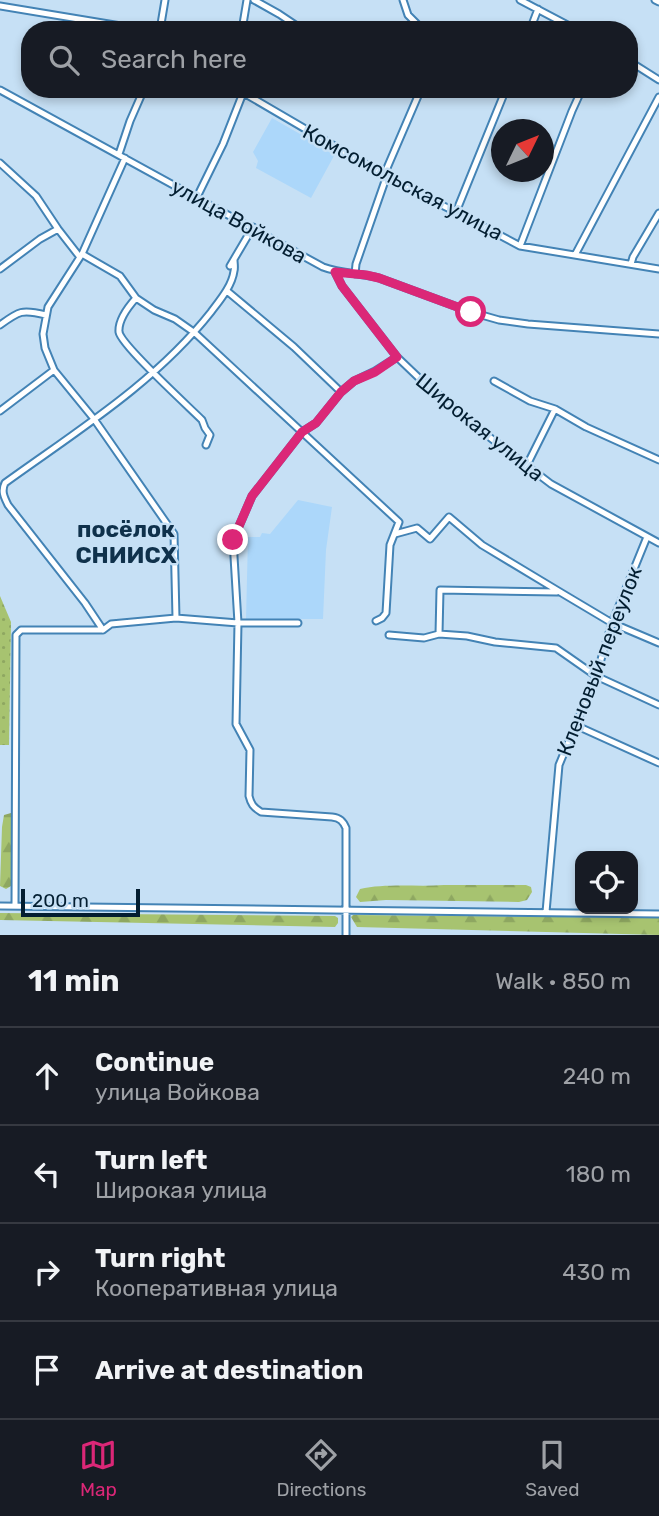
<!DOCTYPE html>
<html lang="en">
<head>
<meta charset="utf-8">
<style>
	:root { --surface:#171b24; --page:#242831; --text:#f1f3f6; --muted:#9ea1a6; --line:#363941; --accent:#db2777 }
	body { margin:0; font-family:Rubik,sans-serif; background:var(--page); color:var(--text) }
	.controls { position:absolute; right:21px; bottom:21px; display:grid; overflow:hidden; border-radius:14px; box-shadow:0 4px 10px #0003 }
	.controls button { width:63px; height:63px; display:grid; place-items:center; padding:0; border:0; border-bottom:2px solid var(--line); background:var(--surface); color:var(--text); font:35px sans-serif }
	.compass { position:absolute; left:491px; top:119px; width:63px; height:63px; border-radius:50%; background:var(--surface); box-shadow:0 4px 10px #0003; rotate:47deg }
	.scale { position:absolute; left:21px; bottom:18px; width:119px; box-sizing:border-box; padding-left:7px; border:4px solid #031e31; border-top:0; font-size:19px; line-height:24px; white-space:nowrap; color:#031e31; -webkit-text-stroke:5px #c6e0f5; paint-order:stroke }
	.stop { position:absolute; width:21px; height:21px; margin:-16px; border:5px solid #db2777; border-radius:50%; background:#fff }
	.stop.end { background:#db2777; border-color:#fff; box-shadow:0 2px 7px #0008 }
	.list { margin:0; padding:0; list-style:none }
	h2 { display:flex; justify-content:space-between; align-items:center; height:91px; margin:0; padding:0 28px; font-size:30px }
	h2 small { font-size:23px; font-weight:400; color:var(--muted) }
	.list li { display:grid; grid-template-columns:46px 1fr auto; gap:21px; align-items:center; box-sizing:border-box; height:98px; padding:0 28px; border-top:2px solid var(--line) }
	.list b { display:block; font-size:26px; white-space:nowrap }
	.list p { margin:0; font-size:23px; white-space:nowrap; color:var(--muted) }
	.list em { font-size:23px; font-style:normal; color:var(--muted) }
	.icon { flex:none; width:38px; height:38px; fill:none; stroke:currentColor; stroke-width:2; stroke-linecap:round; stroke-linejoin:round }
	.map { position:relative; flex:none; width:659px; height:935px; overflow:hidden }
	.search { position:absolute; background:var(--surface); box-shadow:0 4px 10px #0003; left:21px; right:21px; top:21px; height:77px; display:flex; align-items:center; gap:18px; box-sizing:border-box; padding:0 24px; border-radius:28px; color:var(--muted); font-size:26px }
	.sheet { height:483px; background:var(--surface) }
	nav { display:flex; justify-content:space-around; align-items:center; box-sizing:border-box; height:98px; border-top:2px solid var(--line); background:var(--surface); font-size:19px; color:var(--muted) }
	nav a { display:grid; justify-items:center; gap:4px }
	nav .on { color:var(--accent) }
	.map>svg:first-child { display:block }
</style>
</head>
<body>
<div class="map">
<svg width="659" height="935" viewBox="0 0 659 935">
	<defs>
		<pattern id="forest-firs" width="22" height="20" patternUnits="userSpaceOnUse" patternTransform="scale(1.75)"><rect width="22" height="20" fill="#a7c370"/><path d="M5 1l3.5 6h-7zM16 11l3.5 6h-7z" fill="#8ea761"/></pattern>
		<pattern id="park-dots" width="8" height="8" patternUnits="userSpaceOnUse" patternTransform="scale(1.75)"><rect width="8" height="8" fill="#a7c370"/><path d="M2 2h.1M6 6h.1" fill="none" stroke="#8ea761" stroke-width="1.8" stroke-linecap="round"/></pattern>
	</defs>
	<rect width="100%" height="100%" fill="#c6e0f5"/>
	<path fill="#acd7fa" d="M272 118 335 154 311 198 256 168 258 161 253 152Z
		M298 500 332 507 326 550 323 619H246L248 537H260L262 533 270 534Z"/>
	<path fill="url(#forest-firs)" d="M11 813V886L6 889 0 886 2 827 4 815Z
		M444 885H526L531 887 532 892 527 900 519 902 386 900 360 902 356 897 360 889C385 883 417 887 444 885Z
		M0 913 335 916 338 918V923L335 927 0 920Z
		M353 915 659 918V935L357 927 351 917Z"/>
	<path fill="url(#park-dots)" d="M0 596 11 622 9 745H0Z"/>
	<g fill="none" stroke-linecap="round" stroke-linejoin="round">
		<g stroke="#4383b5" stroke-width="9">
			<path id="minor" d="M254 0 279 14 303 30
				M403 0 408 15 423 30
				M520 0 577 30
				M655 0 659 2
				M0 6 145 30
				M160 30 165 0
				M242 30 247 0
				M530 30 538 9
				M629 61 659 80
				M237 89 384 175 386 178 456 212 520 246 659 269
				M400 89 419 94
				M0 90 323 267C341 274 361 273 379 278L471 312 499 320 528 324 659 334
				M119 154 130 121 144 89
				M125 158 82 254 48 307 43 334 45 348 54 370 94 419 174 534 176 618
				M0 163 36 196 58 229 79 256
				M384 175 421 89
				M197 197 223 144 243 93
				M456 212 506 89
				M520 246 572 111 582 89
				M82 254 120 276 136 298 154 310 175 319 195 333 399 522 390 545 386 613 382 618 376 621
				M575 255 659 97
				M631 264 633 257 659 213
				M230 266 253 227
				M0 269 40 239 58 229
				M335 272 342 286 397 357 419 378 488 436 551 484 659 543
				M355 274 356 264 386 178
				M227 291 294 347 341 392
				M136 298C128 307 118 320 119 332 121 345 189 407 202 420L205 428 210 435 206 445
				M0 325C19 311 22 309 46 315
				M494 381 530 401 555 409 586 427 659 460
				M0 411 54 370
				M526 467 555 409
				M395 534 417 528 430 539 449 517 482 545 560 592 612 623 659 643
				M103 630 85 603 8 505C4 497 1 491 5 483 77 431 155 383 211 312 220 300 232 286 234 271 235 267 234 263 234 260
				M439 634 440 590 557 592
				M389 635 424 638 439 634 467 636 495 642 556 648 596 676 659 705
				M575 725 659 763
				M0 906 659 914
				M15 906 16 635 21 630H103L111 624 176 618 238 623H298
				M546 912 559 765 596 676 612 623 647 537
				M346 935V828C343 821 340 818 332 817L261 812C253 807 251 804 249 796L250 750 236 724 238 623 233 540 252 496 302 432 316 423 341 392 354 381 375 371 397 357"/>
		</g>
		<use href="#minor" stroke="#fff" stroke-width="5"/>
	</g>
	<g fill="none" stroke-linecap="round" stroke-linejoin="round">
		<path stroke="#db2777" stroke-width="9" d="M233 540 252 496 302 432 316 423 341 392 354 381 375 372 397 357 342 286 335 272 366 275 379 278 471 312"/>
	</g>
	<g text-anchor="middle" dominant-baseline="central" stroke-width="5" stroke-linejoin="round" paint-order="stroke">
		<g font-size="21" fill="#031e31" stroke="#c6e0f5">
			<text transform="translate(403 182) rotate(28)">Комсомольская улица</text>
			<text transform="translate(239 221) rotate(29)">улица Войкова</text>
			<text transform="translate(480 427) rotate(39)">Широкая улица</text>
			<text transform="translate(599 661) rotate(-69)">Кленовый переулок</text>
		</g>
		<g font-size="23" font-weight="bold" fill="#0f314b" stroke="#c6e0f5">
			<text x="126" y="529">посёлок<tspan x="126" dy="26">СНИИСХ</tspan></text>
		</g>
	</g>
</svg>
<div class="controls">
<button><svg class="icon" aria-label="locate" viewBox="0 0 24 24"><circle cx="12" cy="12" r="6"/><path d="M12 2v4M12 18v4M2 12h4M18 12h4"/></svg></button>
</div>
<svg class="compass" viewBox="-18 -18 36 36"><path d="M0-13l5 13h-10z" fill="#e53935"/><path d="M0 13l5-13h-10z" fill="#9ea1a6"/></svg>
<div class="scale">200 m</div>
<div class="stop" style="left:471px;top:312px"></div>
<div class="stop end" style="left:233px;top:540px"></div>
<div class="search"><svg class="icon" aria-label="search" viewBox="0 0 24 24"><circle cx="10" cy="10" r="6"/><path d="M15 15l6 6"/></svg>Search here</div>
</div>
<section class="sheet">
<h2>11 min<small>Walk · 850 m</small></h2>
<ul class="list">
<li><svg class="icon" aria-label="ahead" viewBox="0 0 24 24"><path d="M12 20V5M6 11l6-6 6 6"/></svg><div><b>Continue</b><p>улица Войкова</p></div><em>240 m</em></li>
<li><svg class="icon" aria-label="left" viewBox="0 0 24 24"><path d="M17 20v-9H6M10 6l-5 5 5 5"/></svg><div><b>Turn left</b><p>Широкая улица</p></div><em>180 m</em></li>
<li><svg class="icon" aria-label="right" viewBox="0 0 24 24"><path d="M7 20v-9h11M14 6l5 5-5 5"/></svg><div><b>Turn right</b><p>Кооперативная улица</p></div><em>430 m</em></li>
<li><svg class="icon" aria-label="arrive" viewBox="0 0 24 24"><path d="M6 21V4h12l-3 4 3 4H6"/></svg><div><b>Arrive at destination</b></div></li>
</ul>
</section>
<nav>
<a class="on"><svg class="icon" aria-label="map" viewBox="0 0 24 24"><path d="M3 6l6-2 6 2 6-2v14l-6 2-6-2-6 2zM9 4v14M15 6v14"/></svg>Map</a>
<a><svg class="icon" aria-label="directions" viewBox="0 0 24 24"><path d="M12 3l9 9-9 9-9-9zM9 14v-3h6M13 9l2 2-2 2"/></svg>Directions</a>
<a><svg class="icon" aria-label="saved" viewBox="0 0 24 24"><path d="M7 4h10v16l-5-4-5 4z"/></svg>Saved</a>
</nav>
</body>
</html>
